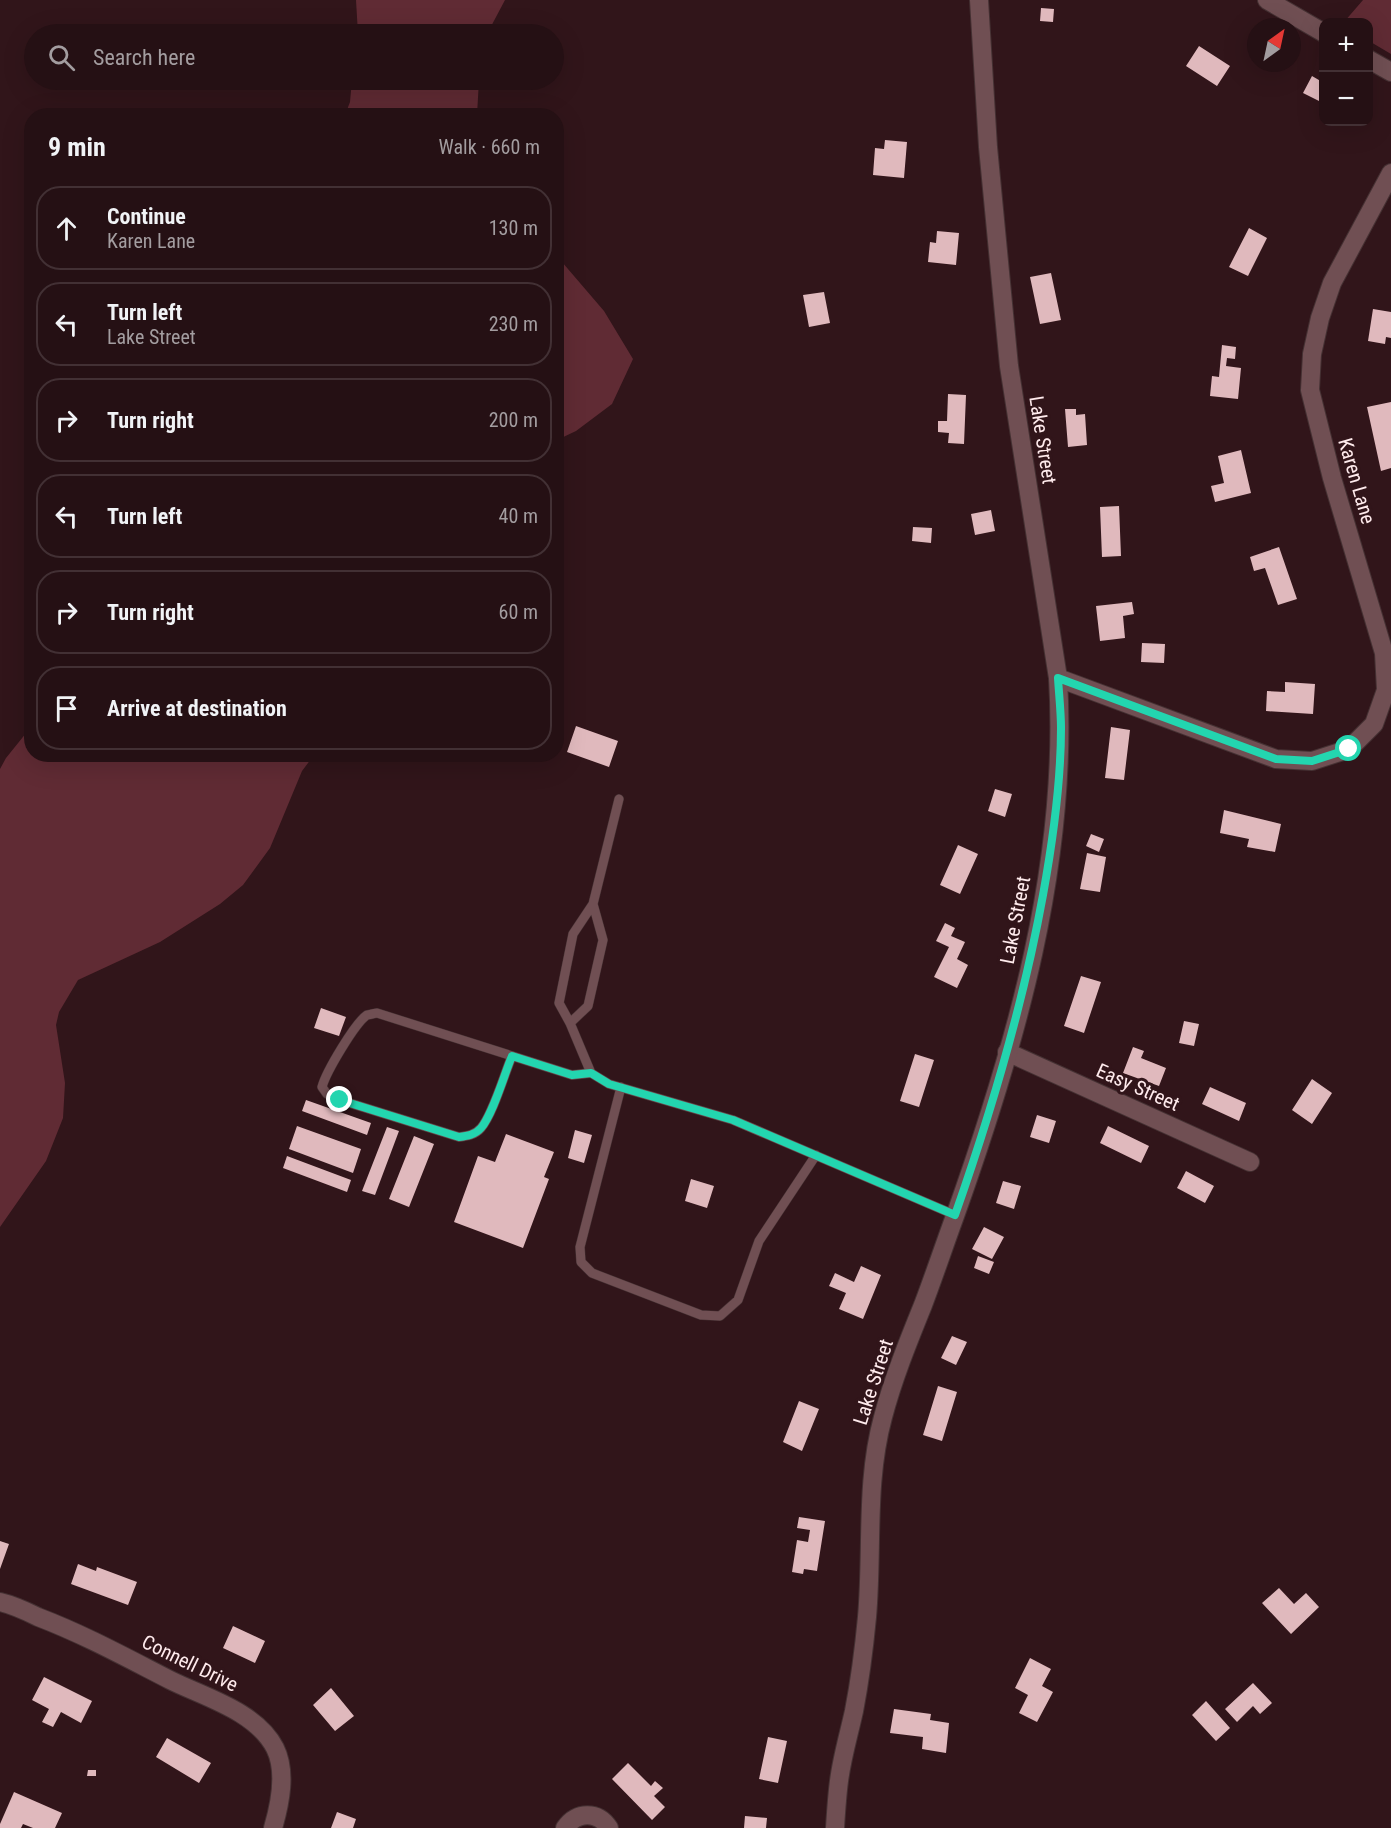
<!DOCTYPE html>
<html lang="en">
<head>
<meta charset="utf-8">
<style>
	:root { --surface:#251014; --page:#2d191d; --text:#f1f3f6; --muted:#a39da0; --line:#423034 }
	body { margin:0; font-family:"Roboto Condensed",sans-serif; background:var(--page); color:var(--text) }
	.controls { position:absolute; right:18px; top:18px; display:grid; overflow:hidden; border-radius:12px; box-shadow:0 6px 24px #0002 }
	.controls button { width:54px; height:54px; display:grid; place-items:center; padding:0; border:0; border-bottom:2px solid var(--line); background:var(--surface); color:var(--text); font:30px sans-serif }
	.compass { position:absolute; left:1247px; top:18px; width:54px; height:54px; border-radius:50%; background:var(--surface); box-shadow:0 6px 24px #0002; rotate:33deg }
	.stop { position:absolute; width:18px; height:18px; margin:-14px; border:4px solid #23d5af; border-radius:50%; background:#fff }
	.stop.end { background:#23d5af; border-color:#fff; box-shadow:0 2px 6px #0008 }
	.list { margin:0; padding:0; list-style:none }
	h2 { display:flex; justify-content:space-between; align-items:center; height:78px; margin:0; padding:0 24px; font-size:26px }
	h2 small { font-size:20px; font-weight:400; color:var(--muted) }
	.list li { display:grid; grid-template-columns:39px 1fr auto; gap:18px; align-items:center; box-sizing:border-box; height:84px; margin:0 12px 12px; padding:0 12px; border:2px solid var(--line); border-radius:24px }
	.list b { display:block; font-size:22px; white-space:nowrap }
	.list p { margin:0; font-size:20px; white-space:nowrap; color:var(--muted) }
	.list em { font-size:20px; font-style:normal; color:var(--muted) }
	.icon { flex:none; width:33px; height:33px; fill:none; stroke:currentColor; stroke-width:2; stroke-linecap:round; stroke-linejoin:round }
	.map { position:relative; flex:none; width:1391px; height:1828px; overflow:hidden }
	.search { position:absolute; background:var(--surface); box-shadow:0 6px 24px #0002; left:24px; top:24px; width:540px; height:66px; display:flex; align-items:center; gap:15px; box-sizing:border-box; padding:0 21px; border-radius:33px; color:var(--muted); font-size:22px }
	.panel { position:absolute; background:var(--surface); box-shadow:0 6px 24px #0002; left:24px; top:108px; width:540px; height:654px; border-radius:24px }
	.map>svg:first-child { display:block }
</style>
</head>
<body>
<div class="map">
<svg width="1391" height="1828" viewBox="0 0 1391 1828">
	<rect width="100%" height="100%" fill="#31151a"/>
	<path fill="#602b34" d="M356 0H505L487 34H358Z
		M1363 0H1391V54L1369 41 1368 22H1344Z
		M352 80H479L477 115H345L350 102Z
		M556 255 604 311 633 359 612 404 576 431 557 440Z
		M31 727 32 754 314 755 302 771 270 848 243 885 220 904 160 942 78 980 59 1012 56 1025 65 1083 63 1118 46 1161 0 1227V769L6 758Z"/>
	<path fill="#e0b9bd" d="M1041 8 1054 9 1053 22 1040 21Z
		M1199 46 1230 66 1217 86 1186 66Z
		M1312 76 1324 83V93L1319 101 1303 93Z
		M885 140 907 142 904 178 873 175 875 148 884 149Z
		M1249 228 1267 238 1248 276 1229 267Z
		M937 231 959 233 956 265 928 262 930 242 936 243Z
		M1051 273 1061 320 1040 324 1030 277Z
		M824 292 830 323 809 327 803 295Z
		M1373 309 1391 312V338L1386 337 1385 344 1368 341Z
		M1222 345 1236 347 1235 359 1227 358 1226 366 1241 368 1238 399 1210 396 1212 376 1219 377Z
		M948 394 966 395 964 444 948 443 949 433 938 432V421H947Z
		M1391 402V468L1381 471 1367 407Z
		M1065 409H1076V415L1085 414 1087 445 1068 447Z
		M1241 450 1251 493 1215 502 1211 486 1224 483 1218 456Z
		M1119 506 1121 556 1102 557 1100 507Z
		M991 510 995 531 975 535 971 514Z
		M913 527 932 528 931 543 912 541Z
		M1279 547 1297 599 1278 605 1265 568 1254 571 1250 557Z
		M1132 602 1134 614 1123 616 1125 638 1100 641 1096 606Z
		M1142 643 1165 644 1164 663 1141 662Z
		M1285 682 1315 684 1313 714 1266 711 1267 691 1285 692Z
		M576 726 618 741 609 767 567 752Z
		M1111 727 1130 730 1124 780 1105 778Z
		M995 789 1012 794 1005 817 988 811Z
		M1224 810 1281 824 1275 852 1247 847 1249 839 1220 833Z
		M1091 834 1104 839 1099 852 1086 846Z
		M958 845 978 854 960 894 940 885Z
		M1087 853 1106 857 1100 892 1080 889Z
		M945 923 955 928 951 936 965 942 957 959 968 965 957 988 934 977 949 947 936 941Z
		M1081 976 1101 982 1084 1033 1064 1026Z
		M321 1008 346 1017 339 1036 314 1028Z
		M1184 1021 1199 1024 1194 1046 1179 1043Z
		M1133 1047 1144 1051 1141 1058 1166 1068 1159 1086 1123 1073Z
		M915 1054 934 1060 919 1107 900 1101Z
		M1312 1079 1332 1093 1312 1124 1292 1110Z
		M1210 1087 1246 1103 1239 1121 1202 1104Z
		M306 1100 371 1123 367 1135 302 1111Z
		M1037 1115 1056 1121 1049 1143 1030 1137Z
		M297 1126 361 1149 353 1173 289 1149Z
		M1108 1126 1149 1146 1141 1163 1100 1143Z
		M387 1127 399 1131 375 1195 362 1191Z
		M575 1130 592 1135 584 1163 568 1158Z
		M506 1134 554 1152 544 1177 549 1179 523 1248 454 1222 478 1156 495 1162Z
		M414 1136 434 1144 409 1207 389 1199Z
		M287 1156 351 1180 347 1192 283 1168Z
		M1186 1171 1214 1186 1205 1203 1177 1188Z
		M691 1179 714 1186 707 1208 685 1201Z
		M1003 1181 1021 1186 1014 1209 996 1203Z
		M984 1227 1004 1237 992 1259 972 1249Z
		M978 1256 994 1262 989 1274 974 1268Z
		M861 1266 881 1275 863 1319 839 1309 846 1293 829 1286 835 1273 854 1282Z
		M952 1336 967 1342 956 1365 941 1358Z
		M938 1386 957 1392 942 1441 923 1435Z
		M799 1401 819 1409 802 1451 783 1442Z
		M799 1517 825 1521 817 1571 804 1569 803 1574 792 1572 797 1540 808 1542 810 1530 797 1528Z
		M0 1541 9 1544 0 1569Z
		M78 1564 96 1571 97 1567 137 1582 128 1605 71 1584Z
		M1279 1588 1294 1604 1306 1593 1319 1607 1291 1634 1262 1603Z
		M233 1626 265 1641 255 1663 223 1648Z
		M1030 1658 1051 1669 1042 1686 1053 1692 1037 1722 1019 1713 1028 1695 1015 1688Z
		M44 1677 92 1701 81 1723 61 1712 53 1727 42 1722 49 1709 32 1700Z
		M1253 1683 1272 1703 1260 1714 1253 1706 1237 1722 1225 1709Z
		M331 1688 354 1716 335 1731 313 1705Z
		M1206 1701 1230 1728 1216 1741 1192 1715Z
		M894 1709 931 1714 930 1720 949 1723 946 1753 922 1749 923 1737 890 1733Z
		M768 1737 787 1741 778 1783 759 1779Z
		M167 1738 211 1763 199 1783 156 1757Z
		M628 1763 651 1786 655 1781 663 1788 654 1796 665 1807 652 1820 612 1779Z
		M88 1770H96V1776H87Z
		M14 1792 62 1813 55 1828H33L23 1824 21 1828H0V1824Z
		M337 1812 356 1819 353 1828H331Z
		M745 1816 767 1818 766 1828H744Z"/>
	<g fill="none" stroke-linecap="round" stroke-linejoin="round">
		<g stroke="#453133" stroke-width="10">
			<path id="lane" d="M619 799 593 904 603 940 588 1006 570 1023 591 1073 609 1084 733 1120 955 1215
				M570 1023 559 1003 573 934 593 904
				M512 1056C504 1075 493 1114 481 1128 475 1135 467 1136 459 1137L340 1100 327 1094 322 1087C326 1072 355 1023 367 1015 368 1015 376 1013 377 1013L572 1075 591 1073
				M621 1087 580 1247 581 1262 592 1273 701 1315 720 1316 738 1300 759 1241 816 1155"/>
		</g>
		<g stroke="#453133" stroke-width="20">
			<path id="street" d="M1267 0 1324 33
				M1368 59 1391 72
				M1058 678 1276 759 1312 761 1349 749 1374 724 1386 690 1384 653 1332 478 1310 390 1312 354 1320 318 1332 283 1391 173
				M1007 1052 1250 1162
				M0 1602C13 1605 26 1611 38 1617 85 1635 125 1657 170 1680 204 1697 256 1711 275 1748 287 1772 280 1804 273 1828
				M565 1828C577 1811 598 1811 609 1828"/>
		</g>
		<g stroke="#453133" stroke-width="20">
			<path id="secondary" d="M835 1828C836 1812 837 1796 839 1781 842 1757 849 1734 854 1711 860 1680 864 1649 867 1617 873 1550 865 1483 883 1417 893 1379 908 1342 923 1305 934 1276 944 1246 955 1216 1016 1045 1069 862 1058 678L1009 366 988 147 979 0"/>
		</g>
		<use href="#lane" stroke="#704f53" stroke-width="9"/>
		<use href="#street" stroke="#704f53" stroke-width="18"/>
		<use href="#secondary" stroke="#704f53" stroke-width="18"/>
	</g>
	<g fill="none" stroke-linecap="round" stroke-linejoin="round">
		<path stroke="#23d5af" stroke-width="8" d="M340 1100 459 1137C467 1136 475 1135 481 1128 493 1114 504 1075 512 1056L572 1075 591 1073 609 1084 733 1120 955 1215C992 1110 1023 1005 1043 895 1053 840 1061 784 1061 728 1061 712 1059 695 1058 678L1276 759 1312 761 1349 749"/>
	</g>
	<g text-anchor="middle" dominant-baseline="central" stroke-width="6" stroke-linejoin="round" paint-order="stroke">
		<g font-size="20" fill="#ffebed" stroke="#31151a">
			<text transform="translate(1043 440) rotate(81)">Lake Street</text>
			<text transform="translate(1357 481) rotate(74)">Karen Lane</text>
			<text transform="translate(1015 920) rotate(-79)">Lake Street</text>
			<text transform="translate(1138 1087) rotate(24)">Easy Street</text>
			<text transform="translate(873 1382) rotate(-72)">Lake Street</text>
			<text transform="translate(190 1663) rotate(26)">Connell Drive</text>
		</g>
	</g>
</svg>
<div class="controls">
<button>+</button>
<button>−</button>
</div>
<svg class="compass" viewBox="-18 -18 36 36"><path d="M0-13l5 13h-10z" fill="#e53935"/><path d="M0 13l5-13h-10z" fill="#a39da0"/></svg>
<div class="stop" style="left:1349px;top:749px"></div>
<div class="stop end" style="left:340px;top:1100px"></div>
<div class="search"><svg class="icon" aria-label="search" viewBox="0 0 24 24"><circle cx="10" cy="10" r="6"/><path d="M15 15l6 6"/></svg>Search here</div>
<section class="panel">
<h2>9 min<small>Walk · 660 m</small></h2>
<ul class="list">
<li><svg class="icon" aria-label="ahead" viewBox="0 0 24 24"><path d="M12 20V5M6 11l6-6 6 6"/></svg><div><b>Continue</b><p>Karen Lane</p></div><em>130 m</em></li>
<li><svg class="icon" aria-label="left" viewBox="0 0 24 24"><path d="M17 20v-9H6M10 6l-5 5 5 5"/></svg><div><b>Turn left</b><p>Lake Street</p></div><em>230 m</em></li>
<li><svg class="icon" aria-label="right" viewBox="0 0 24 24"><path d="M7 20v-9h11M14 6l5 5-5 5"/></svg><div><b>Turn right</b></div><em>200 m</em></li>
<li><svg class="icon" aria-label="left" viewBox="0 0 24 24"><path d="M17 20v-9H6M10 6l-5 5 5 5"/></svg><div><b>Turn left</b></div><em>40 m</em></li>
<li><svg class="icon" aria-label="right" viewBox="0 0 24 24"><path d="M7 20v-9h11M14 6l5 5-5 5"/></svg><div><b>Turn right</b></div><em>60 m</em></li>
<li><svg class="icon" aria-label="arrive" viewBox="0 0 24 24"><path d="M6 21V4h12l-3 4 3 4H6"/></svg><div><b>Arrive at destination</b></div></li>
</ul>
</section>
</div>
</body>
</html>
